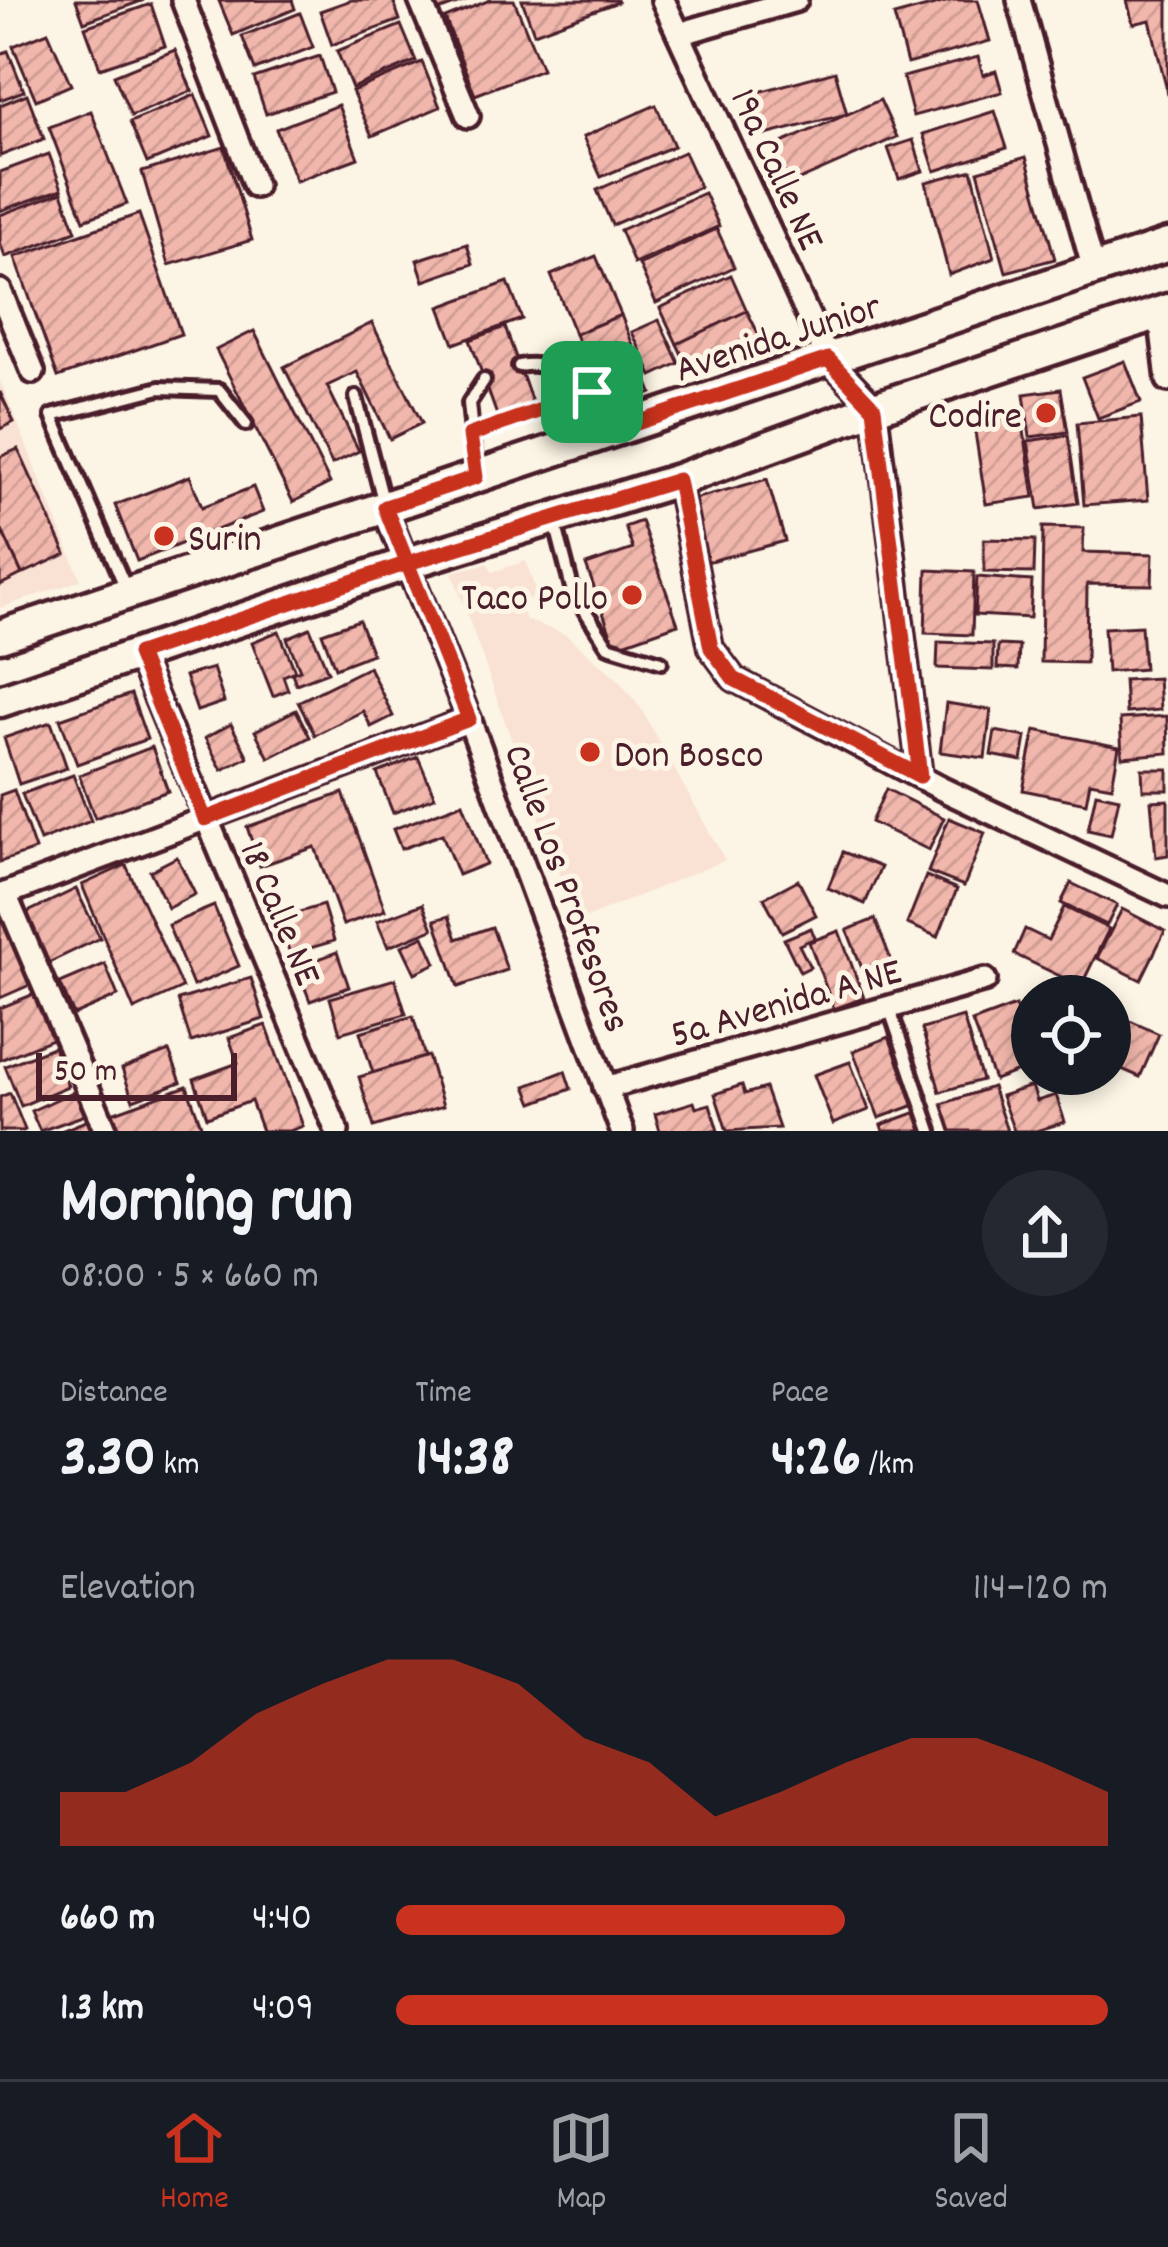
<!DOCTYPE html>
<meta charset="utf-8">
<style>
body{margin:0;font-family:Dekko,sans-serif;background:#242831;color:#f1f3f6;height:100vh;display:flex;flex-direction:column;font-size:45px;white-space:nowrap}
*{box-sizing:border-box;margin:0}
p{font-size:39px;color:#9ea1a6}
.icon{flex:none;width:66px;height:66px;fill:none;stroke:currentColor;stroke-width:2;stroke-linecap:round;stroke-linejoin:round}
.map{position:relative;height:1131px;overflow:hidden}
.sheet{display:flex;flex-direction:column;background:#171b24;flex:1}
.sheet>*{flex:none}
.fabs{position:absolute;left:1011px;top:975px;display:grid;gap:24px}
.fabs a{display:grid;place-items:center;width:120px;height:120px;border-radius:50%;background:#171b24;box-shadow:0 6px 18px #0003;font-size:60px}
.scale{position:absolute;left:36px;bottom:30px;width:201px;box-sizing:border-box;padding-left:12px;border:6px solid #4a1f2b;border-top:0;font-size:33px;line-height:42px;white-space:nowrap;color:#4a1f2b;-webkit-text-stroke:9px #fcf5e5;paint-order:stroke}
.pin{position:absolute;display:grid;place-items:center;width:102px;height:102px;color:#fff;margin:-51px;border-radius:24px;box-shadow:0 6px 18px #0006}
.round{display:grid;place-items:center;flex:none;width:126px;height:126px;border-radius:63px;background:#242831}
.head{display:flex;align-items:center;justify-content:space-between;height:204px;padding:0 60px}
h1{font-size:66px;font-weight:700;line-height:90px}
.stats{display:grid;grid-template-columns:repeat(3,1fr);gap:18px;height:204px;padding:12px 60px}
.stats div{display:grid;align-content:center}
.stats b{font-size:60px;font-weight:700}
.stats small{font-size:33px;font-weight:400}
.stats p{font-size:33px}
.chart{height:336px;padding:24px 60px}
.chart p{display:flex;justify-content:space-between}
.chart svg{width:100%;height:216px;margin-top:12px;fill:#c8321e;opacity:.7}
ul{padding:0 60px;list-style:none;font-size:39px}
li{display:grid;grid-template-columns:192px 144px 1fr;align-items:center;height:90px}
li i{height:30px;border-radius:15px;background:#c8321e}
.menu{display:flex;justify-content:space-around;align-items:center;height:168px;border-top:3px solid #363941;background:#171b24;font-size:33px;color:#9ea1a6}
.menu a{display:grid;justify-items:center;gap:6px}
.menu .current{color:#c8321e}
.map>svg:first-child{display:block}
.built{fill:#f9e2d4}
.building{fill:url(#building-hatch);stroke:#4a1f2b;stroke-width:3}
.lines{fill:none;stroke-linecap:round;stroke-linejoin:round}
.service-casing{stroke:#4a1f2b;stroke-width:20}
.minor-casing{stroke:#4a1f2b;stroke-width:30}
.secondary-casing{stroke:#4a1f2b;stroke-width:39}
.service{stroke:#fcf5e5;stroke-width:10}
.minor{stroke:#fcf5e5;stroke-width:21}
.secondary{stroke:#fcf5e5;stroke-width:30}
.route-casing{stroke:#fff;stroke-width:24}
.route{stroke:#c8321e;stroke-width:15}
.poi-dot{fill:#c8321e;stroke:#fcf5e5;stroke-width:4.5}
.labels{text-anchor:middle;stroke-width:10;stroke-linejoin:round;paint-order:stroke}
.street-label{font-size:39px;fill:#4a1f2b;stroke:#fcf5e5}
.poi-label{font-size:39px;fill:#4a1f2b;stroke:#fcf5e5;text-anchor:end}
</style>
<div class="map">
<svg width="1168" height="1131" viewBox="0 0 1168 1131">
<defs>
<pattern id="building-hatch" width="6" height="6" patternUnits="userSpaceOnUse" patternTransform="scale(3)"><rect width="6" height="6" fill="#f1b7ac"/><path d="M-1 1l2-2M0 6l6-6M5 7l2-2" fill="none" stroke="#d09d94"/></pattern>
</defs>
<rect width="100%" height="100%" fill="#fcf5e5"/>
<filter id="ink" filterUnits="userSpaceOnUse"><feTurbulence type="fractalNoise" baseFrequency=".00833" numOctaves="2"/><feDisplacementMap in="SourceGraphic" scale="24" xChannelSelector="R" yChannelSelector="G"/><feConvolveMatrix kernelMatrix="1 2 1 2 8 2 1 2 1" color-interpolation-filters="sRGB"/></filter>
<g filter="url(#ink)">
<g class="built">
<path d="M0,380l81,200 -81,28z"/>
<path d="M526,561l11,34 -18,8 7,17 39,14 52,44 23,29 85,153 -149,62 -124,-350 36,-9 4,9z"/>
</g>
<g class="building">
<path d="M76,0h68l-60,22z"/>
<path d="M292,0l3,9 -62,26 -14,-34z"/>
<path d="M351,0h42l7,20 -68,25 -12,-34z"/>
<path d="M434,0h34l-30,11z"/>
<path d="M490,0h24l28,69 -67,26 -30,-77z"/>
<path d="M522,0h95l1,2 -84,31z"/>
<path d="M953,0h25l12,41 -83,23 -13,-48z"/>
<path d="M1127,0h41v95l-18,-75 -17,4z"/>
<path d="M151,4l14,42 -65,22 -15,-41z"/>
<path d="M300,13l13,34 -58,23 -13,-34z"/>
<path d="M401,25l15,36 -64,27 -15,-37z"/>
<path d="M48,32l23,53 -35,15 -23,-54z"/>
<path d="M175,50l17,41 -61,25 -17,-41z"/>
<path d="M8,51l16,40 -24,9v-46z"/>
<path d="M320,56l12,36 -66,22 -12,-36z"/>
<path d="M978,57l5,18 13,-4 6,21 -89,24 -10,-39z"/>
<path d="M422,62l18,45 -68,29 -20,-45z"/>
<path d="M835,71l12,43 -81,21 -11,-42z"/>
<path d="M27,94l17,45 -44,17v-51z"/>
<path d="M195,95l17,41 -65,27 -17,-41z"/>
<path d="M880,100l17,37 -107,47 -17,-37z"/>
<path d="M338,105l20,53 -62,23 -20,-52z"/>
<path d="M656,105l18,41 -73,31 -18,-40z"/>
<path d="M91,111l36,93 -43,16 -35,-93z"/>
<path d="M995,111l12,37 -72,23 -12,-37z"/>
<path d="M913,140l10,31 -24,8 -11,-31z"/>
<path d="M224,147l28,93 -83,25 -27,-93z"/>
<path d="M684,152l16,35 -88,38 -15,-35z"/>
<path d="M49,154l13,35 -62,22v-39z"/>
<path d="M1026,157l29,102 -49,13 -28,-101z"/>
<path d="M972,170l22,88 -45,17 -23,-93z"/>
<path d="M62,192l14,39 -71,26 -5,-14v-28z"/>
<path d="M704,193l15,33 -85,38 -14,-34z"/>
<path d="M139,214l42,120 -123,43 -43,-120z"/>
<path d="M717,229l17,38 -78,36 -17,-38z"/>
<path d="M467,244l6,20 -49,17 -7,-21z"/>
<path d="M596,256l25,59 -46,19 -24,-59z"/>
<path d="M731,275l16,36 -70,33 -17,-36z"/>
<path d="M508,282l14,37 -68,25 -14,-37z"/>
<path d="M747,311l14,28 -71,33 -13,-28z"/>
<path d="M621,315l31,78 -25,11 -14,-34 -20,9 -18,-45z"/>
<path d="M659,320l20,43 -27,13 -20,-44z"/>
<path d="M372,323l50,100 -32,16 -33,-67 -30,14 32,65 -27,13 -48,-97z"/>
<path d="M505,327l28,78 -35,13 -28,-78z"/>
<path d="M254,331l76,152 -37,19 -77,-152z"/>
<path d="M1125,361l16,41 -43,16 -16,-41z"/>
<path d="M1061,389l7,43 -38,5 -6,-43z"/>
<path d="M0,392l14,30 -14,7z"/>
<path d="M1021,411l13,86 -48,7 -13,-85z"/>
<path d="M1141,417l7,83 -64,5 -7,-82z"/>
<path d="M1068,435l10,68 -39,6 -11,-68z"/>
<path d="M18,449l48,105 -44,20 -22,-48v-69z"/>
<path d="M190,476l12,31 51,-20 10,25 -126,49 -22,-56z"/>
<path d="M767,479l18,62 -82,22 -17,-62z"/>
<path d="M641,521l37,103 -63,22 -29,-81 47,-16 -8,-22z"/>
<path d="M1043,527l41,1 -1,24 70,2 -1,31 -65,-1 -1,79 -45,-1z"/>
<path d="M4,535l18,39 -22,11v-48z"/>
<path d="M984,539l51,1 -1,33 -50,-1z"/>
<path d="M927,570l47,2 -2,63 -47,-2z"/>
<path d="M977,577l55,4 -2,37 -55,-3z"/>
<path d="M359,620l13,34 -37,14 -13,-35z"/>
<path d="M1141,626l3,43 -37,3 -3,-44z"/>
<path d="M310,628l18,44 -32,12 -4,-11 8,-3 -13,-32z"/>
<path d="M279,631l16,40 -12,5 5,14 -15,6 -21,-54z"/>
<path d="M938,642l55,2v26l-56,-2z"/>
<path d="M998,645l21,1 -1,23 -21,-1z"/>
<path d="M369,667l24,49 -22,11 -8,-16 -48,24 -17,-33z"/>
<path d="M213,668l11,34 -27,9 -12,-35z"/>
<path d="M1158,678l2,32 -34,3 -2,-33z"/>
<path d="M131,694l16,45 -70,25 -17,-45z"/>
<path d="M946,703l45,7 -6,48 -45,-6z"/>
<path d="M296,710l14,27 -41,21 -14,-27z"/>
<path d="M1167,716l1,37 -46,4 -2,-38z"/>
<path d="M51,722l16,46 -48,16 -15,-46z"/>
<path d="M231,724l17,33 -26,13 -17,-32z"/>
<path d="M1035,730l84,17 -7,39 -22,-4 -4,21 -63,-13z"/>
<path d="M995,731l31,6 -4,24 -31,-6z"/>
<path d="M152,747l16,44 -73,27 -16,-43z"/>
<path d="M418,757l17,40 -42,16 -16,-40z"/>
<path d="M1142,769h26v21h-25z"/>
<path d="M73,775l18,46 -51,20 -18,-47z"/>
<path d="M886,789l58,29 -15,32 -58,-28z"/>
<path d="M14,790l21,60 -35,12v-67z"/>
<path d="M343,793l42,117 -42,15 -28,-78 -55,19 -13,-39z"/>
<path d="M1096,793l23,5 -8,37 -23,-5z"/>
<path d="M1168,800v55l-12,2 -5,-56z"/>
<path d="M463,803l23,61 -28,11 -16,-41 -41,15 -8,-20z"/>
<path d="M949,818l36,15 -21,53 -36,-14z"/>
<path d="M843,852l38,15 -16,37 -37,-16z"/>
<path d="M177,857l18,37 -27,14 -18,-37z"/>
<path d="M126,865l56,123 -48,22 -52,-125z"/>
<path d="M926,876l31,13 -19,48 -31,-13z"/>
<path d="M798,880l18,35 -34,17 -18,-34z"/>
<path d="M1071,883l46,22 -10,20 -46,-22z"/>
<path d="M76,889l24,49 -52,25 -24,-49z"/>
<path d="M423,904l10,25 -45,18 -11,-26z"/>
<path d="M323,905l11,36 -44,13 -11,-36z"/>
<path d="M214,906l25,60 -46,20 -25,-61z"/>
<path d="M1064,907l45,22 -28,57 -67,-32 11,-25 23,11z"/>
<path d="M1122,909l43,22 -24,49 -44,-22z"/>
<path d="M2,916l30,68 -32,14v-81z"/>
<path d="M449,916l8,23 35,-12 15,43 -49,17 -23,-67z"/>
<path d="M875,919l22,56 -28,11 -22,-56z"/>
<path d="M811,928l4,10 -16,7 11,22 -10,5 -16,-33z"/>
<path d="M839,931l25,67 -30,11 -25,-67z"/>
<path d="M424,936l12,27 -21,10 -13,-27z"/>
<path d="M337,952l12,35 -39,14 -13,-34z"/>
<path d="M105,964l13,32 -44,19 -14,-32z"/>
<path d="M251,978l13,41 -73,23 -13,-42z"/>
<path d="M395,979l11,35 -66,19 -10,-35z"/>
<path d="M34,994l18,45 -52,21v-52z"/>
<path d="M1015,1006l17,48v12l-38,14 -22,-58z"/>
<path d="M1110,1010l13,6 -13,32z"/>
<path d="M413,1016l12,41 -52,16 -13,-41z"/>
<path d="M963,1017l19,63 -42,12 -18,-63z"/>
<path d="M1128,1020l31,14 -19,43 -30,-13z"/>
<path d="M266,1025l37,101 -13,5h-28l-11,-30 -44,16 -13,-38 44,-16 -9,-25z"/>
<path d="M889,1037l26,68 -36,13 -26,-67z"/>
<path d="M53,1047l15,39 -47,20 -16,-40z"/>
<path d="M169,1051l12,31 -48,18 -11,-31z"/>
<path d="M428,1056l15,50 -69,21 -15,-50z"/>
<path d="M850,1062l19,48 -36,14 -19,-49z"/>
<path d="M565,1071l6,18 -38,14 -7,-17z"/>
<path d="M742,1085l3,9 20,-6 14,40 -52,3 -12,-37z"/>
<path d="M187,1086l16,45h-85l-6,-18z"/>
<path d="M1032,1086l5,15 19,-6 9,27 -29,9h-22l-13,-35z"/>
<path d="M992,1087l15,44h-56l-9,-27z"/>
<path d="M75,1091l10,24 -45,16 -9,-20z"/>
<path d="M10,1093l15,37 -2,1h-23v-34z"/>
<path d="M694,1102l2,6 14,-4 8,27h-58l-5,-17z"/>
<path d="M917,1112l7,19h-41l-2,-6z"/>
<path d="M88,1120l4,11h-31z"/>
</g>
<g class="lines">
<g class="service-casing">
<g id="service">
<path d="M519,366c45,-8 73,26 101,56"/>
<path d="M356,397l28,107"/>
<path d="M470,435l122,-43"/>
<path d="M476,473l-7,-70 15,-23"/>
<path d="M555,522l18,70 35,54 53,16"/>
<path d="M127,591l-75,-175 108,-28 59,2 27,34"/>
<path d="M889,1007l42,124"/>
</g>
</g>
<g class="minor-casing">
<g id="minor">
<path d="M183,0l72,186"/>
<path d="M420,0l48,116"/>
<path d="M663,0l165,359 47,49 45,368"/>
<path d="M1019,0l75,270"/>
<path d="M679,34l117,-34"/>
<path d="M0,291l33,81"/>
<path d="M1160,313l8,67"/>
<path d="M678,480l33,168 23,31 208,110 226,107"/>
<path d="M384,507l85,212 153,412"/>
<path d="M138,654l199,477"/>
<path d="M5,894l101,237"/>
<path d="M0,896l469,-177"/>
<path d="M605,1088l380,-108"/>
</g>
</g>
<g class="secondary-casing">
<g id="secondary">
<path d="M0,636l1168,-391"/>
<path d="M0,701l408,-138 270,-83 197,-72 293,-98"/>
</g>
</g>
<use href="#service" class="service"/>
<use href="#minor" class="minor"/>
<use href="#secondary" class="secondary"/>
</g>
</g>
<g class="lines" filter="url(#ink)">
<g class="route-casing">
<path id="route" d="M592,392l-122,43 6,42 -91,30 84,212 -264,100 -67,-165 270,-91 270,-83 33,168 23,31 186,97 -46,-368 -46,-49 -203,68 -33,-35"/>
</g>
<use href="#route" class="route"/>
</g>
<g class="poi-dot">
<circle cx="1046" cy="413" r="12"/>
<circle cx="164" cy="536" r="12"/>
<circle cx="632" cy="595" r="12"/>
<circle cx="590" cy="752" r="12"/>
</g>
<g class="labels">
<g class="street-label">
<text transform="translate(780 168) rotate(65)" y="14">19a Calle NE</text>
<text transform="translate(777 335) rotate(-18)" y="14">Avenida Junior</text>
<text transform="translate(570 887) rotate(70)" y="14">Calle Los Profesores</text>
<text transform="translate(283 912) rotate(67)" y="14">18 Calle NE</text>
<text transform="translate(785 1000) rotate(-16)" y="14">5a Avenida A NE</text>
</g>
<g class="poi-label">
<text x="1022" y="427">Codire</text>
<text x="188" y="550" text-anchor="start">Surin</text>
<text x="608" y="609">Taco Pollo</text>
<text x="614" y="766" text-anchor="start">Don Bosco</text>
</g>
</g>
</svg>
<div class="fabs">
<a><svg class="icon" aria-label="locate" viewBox="0 0 24 24"><circle cx="12" cy="12" r="6"/><path d="M12 2v4M12 18v4M2 12h4M18 12h4"/></svg></a>
</div>
<div class="scale">50 m</div>
<div class="pin" style="left:592px;top:392px;background:#1e9e55"><svg class="icon" aria-label="arrive" viewBox="0 0 24 24"><path d="M6 21V4h12l-3 4 3 4H6"/></svg></div>
</div>
<section class="sheet">
<div class="head"><div><h1>Morning run</h1><p>08:00 · 5 × 660 m</p></div><a class="round"><svg class="icon" aria-label="share" viewBox="0 0 24 24"><path d="M12 15V3M7 8l5-5 5 5M5 13v7h14v-7"/></svg></a></div>
<div class="stats">
<div><p>Distance</p><b>3.30<small> km</small></b></div>
<div><p>Time</p><b>14:38</b></div>
<div><p>Pace</p><b>4:26<small> /km</small></b></div>
</div>
<div class="chart"><p><span>Elevation</span>114–120 m</p>
<svg viewBox="0 0 160 44" preserveAspectRatio="none"><path d="M0 44V33L10 33L20 27L30 17L40 11L50 6L60 6L70 11L80 22L90 27L100 38L110 33L120 27L130 22L140 22L150 27L160 33V44z"/></svg>
</div>
<ul>
<li><b>660 m</b>4:40<i style="width:63%"></i></li>
<li><b>1.3 km</b>4:09<i style="width:100%"></i></li>
</ul>
</section>
<nav class="menu">
<a class="current"><svg class="icon" aria-label="home" viewBox="0 0 24 24"><path d="M3 11l9-7 9 7M6 9v11h12V9"/></svg>Home</a>
<a><svg class="icon" aria-label="map" viewBox="0 0 24 24"><path d="M3 6l6-2 6 2 6-2v14l-6 2-6-2-6 2zM9 4v14M15 6v14"/></svg>Map</a>
<a><svg class="icon" aria-label="saved" viewBox="0 0 24 24"><path d="M7 4h10v16l-5-4-5 4z"/></svg>Saved</a>
</nav>
